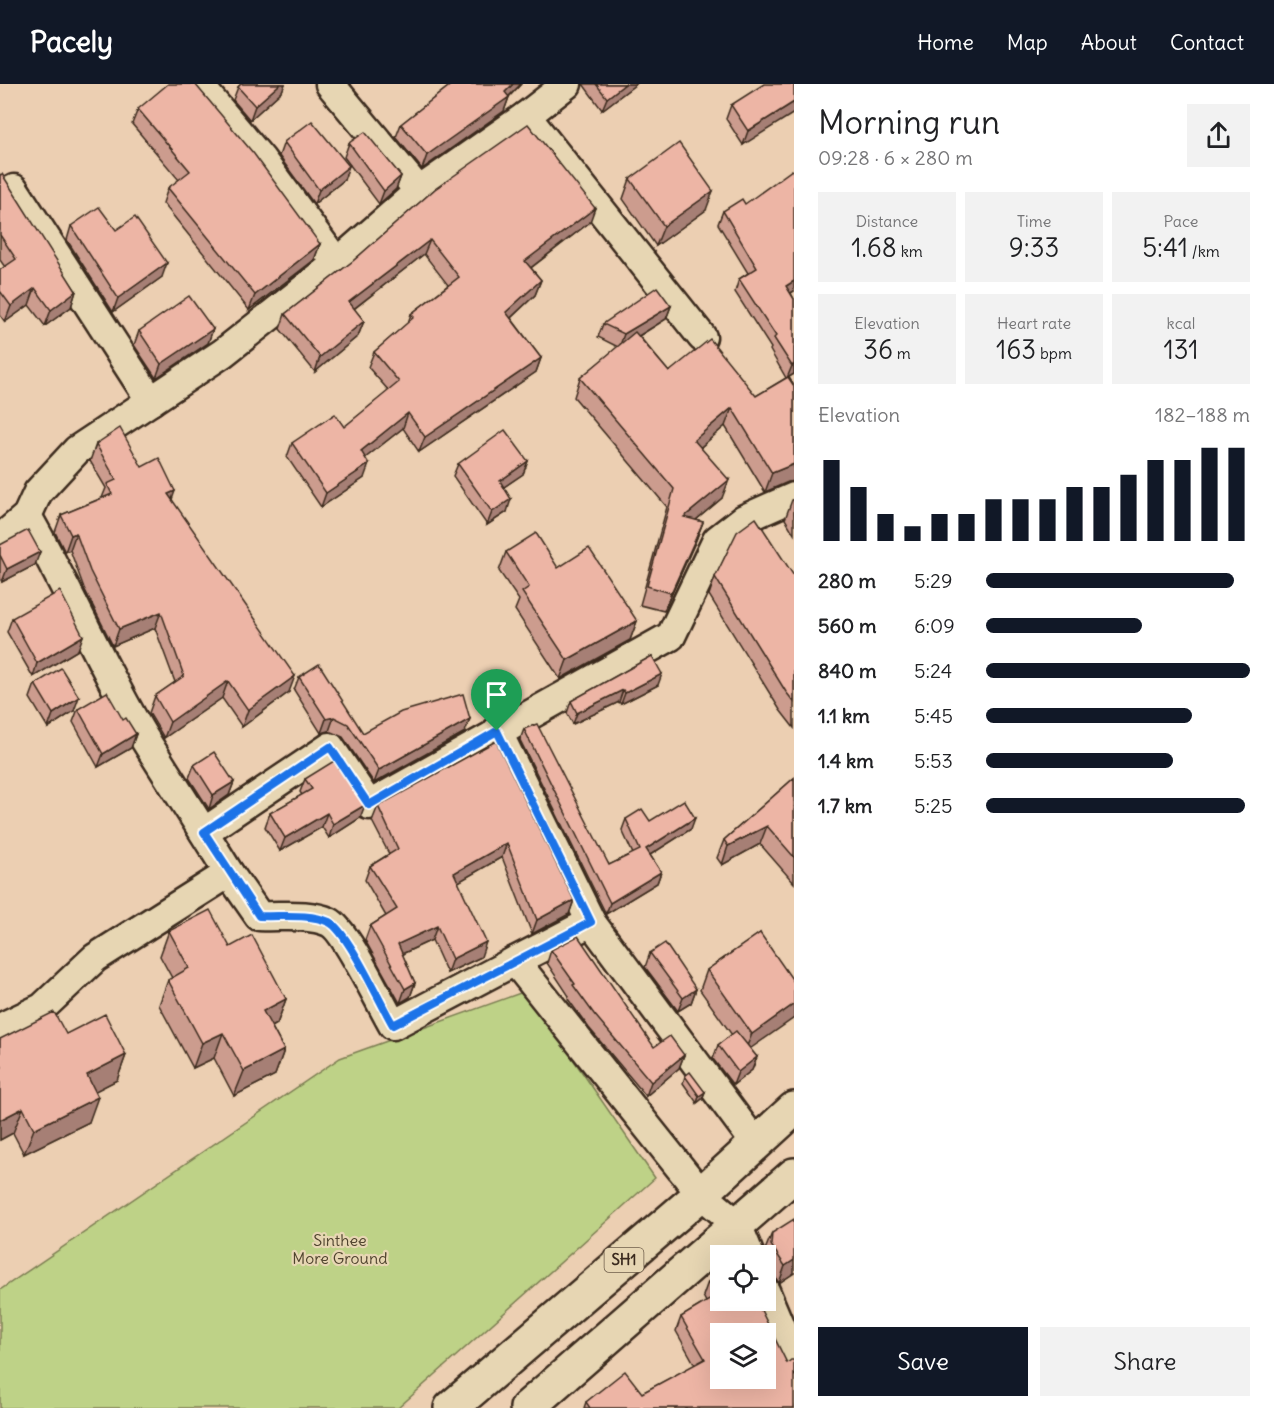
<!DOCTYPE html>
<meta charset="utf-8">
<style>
body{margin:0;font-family:Delius,sans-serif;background:#f2f2f2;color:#202124;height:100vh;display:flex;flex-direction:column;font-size:22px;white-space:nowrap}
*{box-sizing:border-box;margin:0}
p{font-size:20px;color:#757577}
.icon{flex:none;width:33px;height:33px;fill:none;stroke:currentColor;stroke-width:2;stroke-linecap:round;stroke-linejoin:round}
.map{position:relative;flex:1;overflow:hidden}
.sheet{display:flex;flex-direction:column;background:#fff;width:480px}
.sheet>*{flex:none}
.buttons{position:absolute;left:710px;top:1161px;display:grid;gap:12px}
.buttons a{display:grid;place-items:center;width:66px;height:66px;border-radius:0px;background:#fff;box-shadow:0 6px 24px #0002;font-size:30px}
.pin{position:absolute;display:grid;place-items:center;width:51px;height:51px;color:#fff;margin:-62px -26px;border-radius:50% 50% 50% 0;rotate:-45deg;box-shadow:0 0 6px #0007}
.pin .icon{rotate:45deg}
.round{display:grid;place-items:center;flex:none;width:63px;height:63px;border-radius:0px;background:#f2f2f2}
.head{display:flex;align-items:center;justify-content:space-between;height:102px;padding:0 24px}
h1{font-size:33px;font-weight:600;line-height:45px}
.stats{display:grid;grid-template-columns:repeat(3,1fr);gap:9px;height:102px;padding:6px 24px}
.stats div{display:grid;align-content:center;border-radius:0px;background:#f2f2f2;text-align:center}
.stats b{font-size:26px;font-weight:600}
.stats small{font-size:16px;font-weight:400}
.stats p{font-size:16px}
.chart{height:168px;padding:12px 24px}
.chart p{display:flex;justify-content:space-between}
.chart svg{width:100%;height:108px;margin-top:6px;stroke:#111827;stroke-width:6}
.button{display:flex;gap:12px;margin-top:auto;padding:12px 24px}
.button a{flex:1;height:69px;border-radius:0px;background:#111827;color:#fff;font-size:24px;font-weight:600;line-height:69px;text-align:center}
.button a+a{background:#f2f2f2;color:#202124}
ul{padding:0 24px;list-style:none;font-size:20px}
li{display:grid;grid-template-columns:96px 72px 1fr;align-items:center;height:45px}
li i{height:15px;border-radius:8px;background:#111827}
header{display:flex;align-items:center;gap:36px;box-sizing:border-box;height:84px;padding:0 30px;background:#111827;color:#fff}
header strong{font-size:28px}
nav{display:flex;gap:33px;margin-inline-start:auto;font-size:21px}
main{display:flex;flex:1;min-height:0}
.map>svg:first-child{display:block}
.green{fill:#bed287;stroke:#7c7e52;stroke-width:1.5}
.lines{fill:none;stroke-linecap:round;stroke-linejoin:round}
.minor-casing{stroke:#3b2a1e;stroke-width:33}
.major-casing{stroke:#3b2a1e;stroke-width:38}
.minor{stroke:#e7d6b3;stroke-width:28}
.major{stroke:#e7d6b3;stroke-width:33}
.wall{fill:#cc9c8e;stroke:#3b2a1e;stroke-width:1.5}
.shaded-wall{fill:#a67f74;stroke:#3b2a1e;stroke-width:1.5}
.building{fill:#edb5a5;stroke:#3b2a1e;stroke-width:1.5;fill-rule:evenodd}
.route-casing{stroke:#fff;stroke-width:12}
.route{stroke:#1a73e8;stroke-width:8}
.labels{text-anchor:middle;stroke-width:4.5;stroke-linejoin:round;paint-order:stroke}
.shield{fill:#e7d6b3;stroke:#6f5e4b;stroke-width:1.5}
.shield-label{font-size:15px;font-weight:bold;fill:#3b2a1e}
.park-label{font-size:16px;fill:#4f432e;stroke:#e7d6b3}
</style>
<header>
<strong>Pacely</strong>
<nav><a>Home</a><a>Map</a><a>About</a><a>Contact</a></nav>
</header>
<main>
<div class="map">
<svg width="794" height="1324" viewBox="0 0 794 1324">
<rect width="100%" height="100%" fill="#eccfb2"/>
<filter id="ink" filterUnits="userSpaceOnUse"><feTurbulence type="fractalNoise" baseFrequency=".0167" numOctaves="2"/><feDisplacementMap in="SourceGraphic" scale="12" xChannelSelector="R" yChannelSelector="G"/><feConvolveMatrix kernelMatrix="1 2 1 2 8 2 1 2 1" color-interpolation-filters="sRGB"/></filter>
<g filter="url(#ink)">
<path class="green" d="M526,907l129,187 -257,230h-398v-118l340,-232z"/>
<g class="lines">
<g class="minor-casing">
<g id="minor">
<path d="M198,0l63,75 76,104"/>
<path d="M330,0l89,107"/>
<path d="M526,32l176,221"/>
<path d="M14,105l137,212"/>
<path d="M0,455l27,-23 11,-24 39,-42 146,-97 114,-90 82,-72 107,-75 41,-32"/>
<path d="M497,647l94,191 165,222"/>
<path d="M204,748l126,-85 39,58 302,-169 46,-96 27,-21 50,-22"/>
<path d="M229,789l30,43c23,1 49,-3 70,6 17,8 52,83 64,103l122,-64 186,233 36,30 13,32"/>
<path d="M515,877l76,-39"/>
<path d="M0,944l42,-20 53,-50 134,-85c-28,-46 -57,-90 -85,-135 -43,-72 -75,-149 -117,-222"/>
<path d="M765,1207l29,69"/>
</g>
</g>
<g class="major-casing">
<g id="major">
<path d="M451,1324l250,-214 93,-85"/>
<path d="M527,1324l267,-233"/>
</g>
</g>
<use href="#minor" class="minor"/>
<use href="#major" class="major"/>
</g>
<g class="wall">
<path d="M241,0h44l-3,7 -32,29 -17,-20 5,-13z"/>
<path d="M449,0h72l-12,13 -5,14 -82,58 -26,-32 5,-13 47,-37z"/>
<path d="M583,0h53l-34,26z"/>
<path d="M794,0l-51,61 -17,-26 5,-14z"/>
<path d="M138,25l182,135 -6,16 -65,50 -86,-107 5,-15 11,-8 -47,-56z"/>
<path d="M284,58l60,38 -30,24 -35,-48z"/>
<path d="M349,59l52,33 -5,13 -17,15 -35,-47z"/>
<path d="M0,91l76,116 -5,16 -26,19 -16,-21 -24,17 -5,-7v-45l5,-3 -5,-7z"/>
<path d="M630,95l76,31 -50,36 -33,-47z"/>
<path d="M435,105l155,33 -59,46 10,12 -6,15 -24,23 30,40 -5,14 -117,80 -16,-24 -38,30 -1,20 -43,29 -34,-50 5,-14 52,-16 45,-36 -21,-24 6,-15 34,-29 3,-9 37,-29 -24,-31 -70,55 10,12 -6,15 -43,36 -35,-43 5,-15 68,-53z"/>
<path d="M723,127l71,80 -3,2 3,6v75l-5,3 5,9v95l-6,1 -23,10 -40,-66 -24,21 21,51 -26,22 7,2 -7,18 -32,71 -24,-6 27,-98 -93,-110 6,-19 38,-31 -20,-10 5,-13 68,-18 -5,13 -27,17 30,36 87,24 30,-18 -16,-28 1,-2 -36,-56 4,-13 9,-6 -30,-49z"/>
<path d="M71,142l45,4 46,47 -49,35 -46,-72z"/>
<path d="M213,245l-5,14 -52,35 -22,-33 5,-14z"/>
<path d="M96,360l46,23 30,33 117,192 -47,35 -20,-29 -58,40 -15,-25 6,-17 20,-14 -20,-54 -42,18 -29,-58 -14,-38 -5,2 -10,-20 6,-17 41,-17 4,-10 -16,-27z"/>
<path d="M528,377l-5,13 -19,13 3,25 -20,13 -34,-49 5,-12z"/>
<path d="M794,415v35l-9,-15 7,-19z"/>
<path d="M0,461l35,20 -33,17 -2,-4z"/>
<path d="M506,468l52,16 79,53 -7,19 -70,39 -45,-69 4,-10 -20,-29z"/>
<path d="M794,492v152l-14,-18 -71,-115 6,-18z"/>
<path d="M12,534l66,32 -45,27 -26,-45z"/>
<path d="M652,572l6,29 -37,19 -2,-2 -46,22 -6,-11 4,-12z"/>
<path d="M299,593l64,56 102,-1 -91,51 -31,-46 -14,-6 -8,2 -27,-43z"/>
<path d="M35,600l39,27 -26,17 -18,-30z"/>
<path d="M78,625l45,11 13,14 -5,14 -33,19 -25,-45z"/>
<path d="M524,645l85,136 24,-11 -11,-24 4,-11 24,2 41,8 -41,26 11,17 -4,11 -51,31 -86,-174z"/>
<path d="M496,657l78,159 -5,14 -37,20 -30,-77 -44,25 23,75 -34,16 -15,-33 -30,14 13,29 -5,14 -10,6 -35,-63 5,-14 16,-10 -21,-36 5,-14 19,-12 -17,-33 6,-15z"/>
<path d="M194,681l40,17 -5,13 -20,14 -20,-31z"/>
<path d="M794,694v105l-34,-39 -38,21 -5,-7 7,-18z"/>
<path d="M305,695l55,39 -31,20 -7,-11 -42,24 -15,-24 5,-14 32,-18 -2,-3z"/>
<path d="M169,847l61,16 56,52 -9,25 -5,3 12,23 -9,25 -41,21 -20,-38 -21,10 -34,-63 9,-25 4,-2 -12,-22z"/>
<path d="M760,849l-10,116 7,8 -5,13 -19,15 -20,-26 5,-14 14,-10 -32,-45 7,-20z"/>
<path d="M551,866l103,97 30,8 -5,13 -33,28 -57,-68 -21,-29 1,-3 -22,-33z"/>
<path d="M650,869l46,36 -5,14 -13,8 -33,-44z"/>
<path d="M66,950l60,21 -9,25 -22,11 -6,31 -65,32 -11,-21 -13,7v-101z"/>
<path d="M685,992l20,16 -3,7 -5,4 -14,-20z"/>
<path d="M772,1149l22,40 -15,10 -14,-21v-12z"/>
<path d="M708,1198l79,81 7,45h-210l2,-6 56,-9 53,-28 -19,-34 5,-14 25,-15 -3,-6z"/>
</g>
<g class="shaded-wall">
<path d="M280,0h5l-3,7 -32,29 5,-14z"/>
<path d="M513,0h8l-16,16 4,-3 -5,14 -82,58 5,-14 78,-63z"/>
<path d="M625,0h11l-34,26 5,-12z"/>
<path d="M794,18v11l-51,32 5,-14z"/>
<path d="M349,82l-5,14 -30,24 5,-14z"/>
<path d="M401,92l-5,13 -17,15 5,-13z"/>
<path d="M713,107l-7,19 -50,36 8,-20z"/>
<path d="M595,124l-5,14 -70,54 5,-15z"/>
<path d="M430,156l-6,14 -81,63 6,-15z"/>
<path d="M320,160l-6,16 -65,50 6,-15z"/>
<path d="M167,179l-5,14 -49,35 5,-14z"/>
<path d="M541,196l-6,15 -34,32 5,-15z"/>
<path d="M794,197v10l-12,7 4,-12z"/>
<path d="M35,204l-6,17 -24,17 6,-16z"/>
<path d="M76,207l-5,16 -26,19 6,-16z"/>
<path d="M671,222l-5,13 -47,29 5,-14z"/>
<path d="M364,237l-6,15 -43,36 5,-15z"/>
<path d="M213,245l-5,14 -52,35 5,-14z"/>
<path d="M541,274l-5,14 -117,80 6,-15z"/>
<path d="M794,280v10l-7,4 5,-12z"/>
<path d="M732,324l-7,18 -37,32 6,-18z"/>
<path d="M408,329l-5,15 -48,38 6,-15z"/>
<path d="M528,377l-5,13 -28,19 5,-12z"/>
<path d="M369,380l-5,14 -43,29 5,-14z"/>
<path d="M794,380v17l-6,1 -23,10 7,-19z"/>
<path d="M729,396l-7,18 -44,37 6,-18z"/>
<path d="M175,407l-6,17 -1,-14z"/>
<path d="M511,415l-4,13 -20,13 5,-13z"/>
<path d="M703,438l-7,18 -32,71 7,-18z"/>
<path d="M76,449l-6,17 -5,2 6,-17z"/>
<path d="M40,468l-5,13 -33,17 5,-13z"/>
<path d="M161,528l-6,16 -42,18 6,-17z"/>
<path d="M637,537l-7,19 -70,39 7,-19z"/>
<path d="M83,552l-5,14 -45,27 4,-14z"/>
<path d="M662,590l-4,11 -37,19 4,-11z"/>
<path d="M295,592l-6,16 -47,35 6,-17z"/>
<path d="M228,597l-6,17 -58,40 6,-16z"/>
<path d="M623,606l-4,12 -46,22 4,-11z"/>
<path d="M79,613l-5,14 -26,17 5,-14z"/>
<path d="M334,633l-5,14 -8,2 5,-14z"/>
<path d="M470,635l-5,13 -91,51 5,-13z"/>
<path d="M136,650l-5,14 -33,19 5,-13z"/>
<path d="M234,698l-5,13 -20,14 4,-14z"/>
<path d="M365,721l-5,13 -31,20 4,-14z"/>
<path d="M327,729l-5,14 -42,24 5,-13z"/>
<path d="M695,734l-4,11 -49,31 4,-11z"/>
<path d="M767,742l-7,18 -38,21 6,-19z"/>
<path d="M507,759l-5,14 -54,31 6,-15z"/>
<path d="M661,788l-4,11 -51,31 4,-11z"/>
<path d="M574,816l-5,14 -37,20 5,-14z"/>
<path d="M437,842l-5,14 -39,18 5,-14z"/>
<path d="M486,858l-5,15 -34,16 5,-14z"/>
<path d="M415,899l-5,14 -10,6 5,-14z"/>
<path d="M696,905l-5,14 -13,8 5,-13z"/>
<path d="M286,915l-9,25 -23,12 9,-25z"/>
<path d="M794,920v14l-50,35 8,-19z"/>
<path d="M223,949l-9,25 -21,10 9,-25z"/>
<path d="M284,966l-9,25 -41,21 10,-25z"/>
<path d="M126,971l-9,25 -39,20 9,-25z"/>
<path d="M684,971l-5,13 -33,28 5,-14z"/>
<path d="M757,973l-5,13 -19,15 5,-13z"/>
<path d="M705,1008l-3,7 -5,4 2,-7z"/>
<path d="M98,1013l-9,25 -65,32 10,-25z"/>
<path d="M23,1024l-10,25 -13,7v-20z"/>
<path d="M794,1176v13l-15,10 6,-17z"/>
</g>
<g class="building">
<path d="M168,0h27l59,70 66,90 -65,51 -87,-107 22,-17 -52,-62z"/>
<path d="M241,0h39l-25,22 -17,-19z"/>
<path d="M452,0h61l-8,8 4,5 -82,58 -26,-31z"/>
<path d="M596,0h29l-18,14z"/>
<path d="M764,0h30v18l-46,29 -17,-26z"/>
<path d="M312,37l37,45 -30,24 -35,-48z"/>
<path d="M528,40l67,84 -70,53 16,19 -35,32 35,46 -116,79 -17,-24 -47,38 8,13 -43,29 -34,-50 43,-29 9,13 55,-45 -25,-30 40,-35 -3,-3 48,-37 -29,-37 -81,62 15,19 -44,36 -35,-43 68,-53 82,-72z"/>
<path d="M365,48l36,44 -17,15 -35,-48z"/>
<path d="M679,59l34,48 -49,35 -34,-47z"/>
<path d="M792,86l2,2v109l-8,5 8,13v65l-2,2 -18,-28 2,-2 -37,-57 18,-11 -34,-57 19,-12 3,5z"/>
<path d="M2,90l74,117 -25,19 -16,-22 -24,18 -11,-15v-21l16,-11 -16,-24v-60z"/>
<path d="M99,123l17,23 19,-13 32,46 -49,35 -47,-72z"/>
<path d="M657,203l14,19 -47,28 -21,-10z"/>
<path d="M189,212l24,33 -52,35 -22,-33z"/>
<path d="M635,248l34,40 41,-33 46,57 32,-19 6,9v78l-22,9 -40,-65 -38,32 35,40 -45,37 19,5 -32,71 -24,-7 27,-97 -94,-111z"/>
<path d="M120,344l22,39 17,-9 16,33 -7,3 127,182 -47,34 -20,-29 -58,41 -15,-26 29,-20 -23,-64 -42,17 -29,-58 -14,-38 -5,2 -10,-20 51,-21 -5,-10 9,-4 -20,-36z"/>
<path d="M505,346l23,31 -28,20 11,18 -19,13 -34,-48z"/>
<path d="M756,434l38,58v126l-8,-10 -71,-115 22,-45z"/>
<path d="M28,446l12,22 -33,17 -7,-14v-10z"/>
<path d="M536,449l22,35 31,-20 48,73 -70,39 -45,-68 7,-5 -23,-35z"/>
<path d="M60,507l23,45 -46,27 -25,-45z"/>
<path d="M652,572l10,18 -37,19 -2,-3 -46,23 -6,-12z"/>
<path d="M319,580l44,69 38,-21 62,-18 7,25 -91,51 -31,-46 -14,-7 -8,2 -27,-42z"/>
<path d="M61,584l18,29 -26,17 -18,-30z"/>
<path d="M107,608l16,28 3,-2 10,16 -33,20 -25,-45z"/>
<path d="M537,640l72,141 31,-15 -14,-31 16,-10 8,12 34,-21 11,18 -49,31 15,23 -51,31 -86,-174z"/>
<path d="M496,657l78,159 -37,20 -30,-77 -53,30 32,69 -34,17 -15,-33 -39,18 17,39 -10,6 -35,-63 27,-17 -27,-43 28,-17 -20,-43z"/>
<path d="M214,668l20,30 -21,13 -19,-30z"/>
<path d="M334,677l31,44 -32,19 -6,-11 -42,25 -15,-25 42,-24 -7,-10z"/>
<path d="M794,694v79l-27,-31 -39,20 -4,-6z"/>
<path d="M210,826l20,37 22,-12 34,64 -23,12 21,39 -40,21 -21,-38 -21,10 -34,-63 21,-12 -20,-37z"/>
<path d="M760,849l34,49v22l-42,30 -45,-64z"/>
<path d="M578,852l76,111 16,-11 14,19 -33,27 -57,-68 -21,-29 2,-1 -24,-34z"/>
<path d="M665,859l31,46 -13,9 -33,-45z"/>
<path d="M54,928l12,22 39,-20 21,41 -39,20 11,22 -64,32 -11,-21 -23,12v-52l2,-1 -2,-4v-24z"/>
<path d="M736,947l21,26 -19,15 -20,-27z"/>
<path d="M690,988l15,20 -6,4 -14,-20z"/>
<path d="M794,1135v41l-9,6 -14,-21 1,-12z"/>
<path d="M720,1192v24h36l31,63 4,-3h3v48h-204l-4,-6 39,-31 17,22 63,-34 -24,-42 35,-21 -8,-14zM720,1250h45v44h-45z"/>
</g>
</g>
<g class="lines" filter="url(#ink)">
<g class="route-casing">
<path id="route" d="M497,647l94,191 -198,103c-12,-20 -46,-95 -64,-103 -21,-9 -47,-5 -70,-6l-55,-84 126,-85 39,58z"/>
</g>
<use href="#route" class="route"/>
</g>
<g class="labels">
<rect class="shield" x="604.5" y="1164" width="39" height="24" rx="4.5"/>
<g class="shield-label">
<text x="624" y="1181">SH1</text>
</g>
<g class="park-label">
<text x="340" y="1162">Sinthee<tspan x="340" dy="18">More Ground</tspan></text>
</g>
</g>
</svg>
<div class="buttons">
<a><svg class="icon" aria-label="locate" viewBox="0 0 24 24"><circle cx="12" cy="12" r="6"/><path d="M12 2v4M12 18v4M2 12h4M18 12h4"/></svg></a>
<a><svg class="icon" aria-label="layers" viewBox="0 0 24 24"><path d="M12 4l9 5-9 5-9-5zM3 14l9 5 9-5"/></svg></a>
</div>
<div class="pin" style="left:497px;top:647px;background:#1e9e55"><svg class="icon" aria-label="arrive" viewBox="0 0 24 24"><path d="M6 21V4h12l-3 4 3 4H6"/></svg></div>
</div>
<section class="sheet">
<div class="head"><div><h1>Morning run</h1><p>09:28 · 6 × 280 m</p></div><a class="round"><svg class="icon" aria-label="share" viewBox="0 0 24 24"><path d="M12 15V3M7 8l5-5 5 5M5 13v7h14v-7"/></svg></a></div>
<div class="stats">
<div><p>Distance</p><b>1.68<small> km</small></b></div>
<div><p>Time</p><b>9:33</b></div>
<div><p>Pace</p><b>5:41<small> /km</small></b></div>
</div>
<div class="stats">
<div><p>Elevation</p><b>36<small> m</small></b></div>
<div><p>Heart rate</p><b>163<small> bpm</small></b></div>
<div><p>kcal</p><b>131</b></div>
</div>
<div class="chart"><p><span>Elevation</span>182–188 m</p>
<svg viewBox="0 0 160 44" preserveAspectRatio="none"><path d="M5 44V11M15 44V22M25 44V33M35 44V38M45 44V33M55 44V33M65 44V27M75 44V27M85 44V27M95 44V22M105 44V22M115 44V17M125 44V11M135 44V11M145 44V6M155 44V6"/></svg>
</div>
<ul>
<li><b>280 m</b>5:29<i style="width:94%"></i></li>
<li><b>560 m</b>6:09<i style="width:59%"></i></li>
<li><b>840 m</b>5:24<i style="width:100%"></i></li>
<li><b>1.1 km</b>5:45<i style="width:78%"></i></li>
<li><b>1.4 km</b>5:53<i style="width:71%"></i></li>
<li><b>1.7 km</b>5:25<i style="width:98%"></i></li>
</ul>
<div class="button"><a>Save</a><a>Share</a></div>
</section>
</main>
